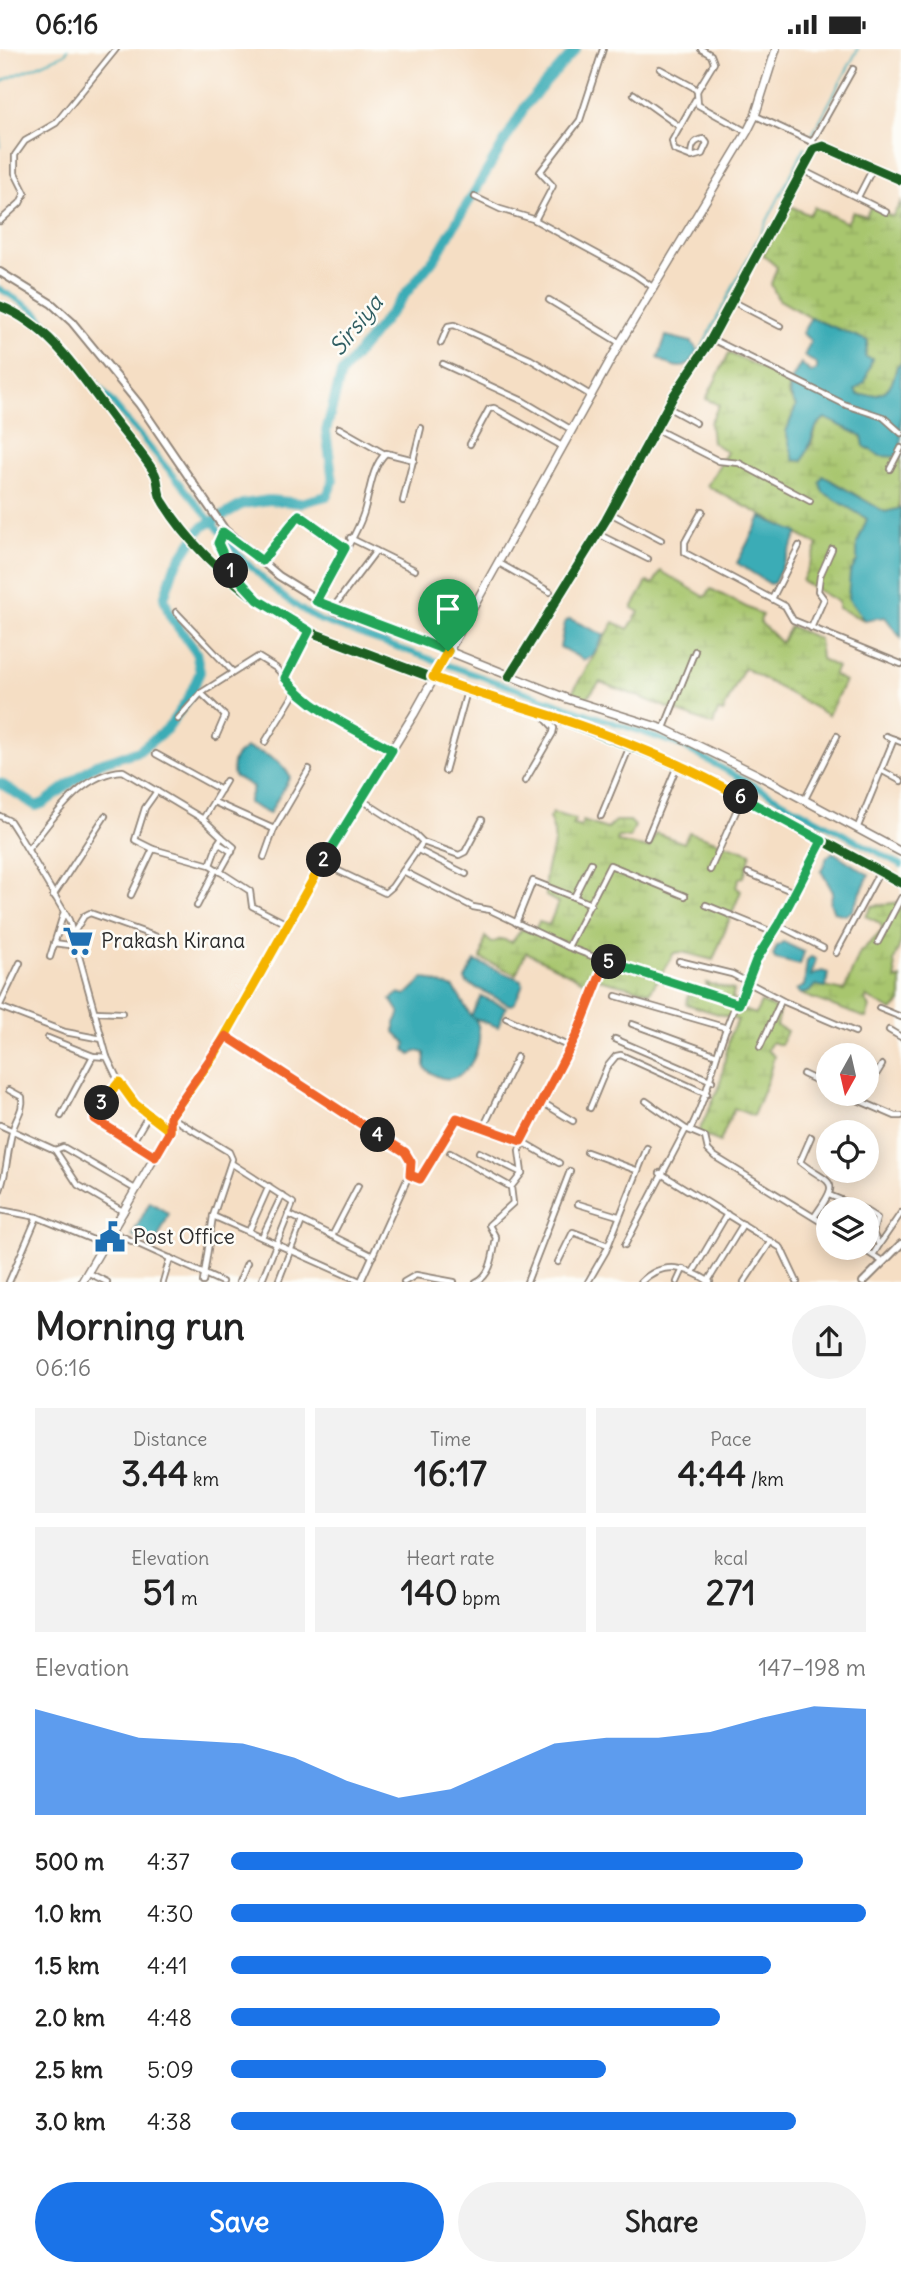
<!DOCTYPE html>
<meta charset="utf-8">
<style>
body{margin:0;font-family:Delius,sans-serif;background:#f2f2f2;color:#222;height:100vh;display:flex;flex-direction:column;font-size:26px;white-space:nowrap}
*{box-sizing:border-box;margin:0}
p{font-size:23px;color:#767676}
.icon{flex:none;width:38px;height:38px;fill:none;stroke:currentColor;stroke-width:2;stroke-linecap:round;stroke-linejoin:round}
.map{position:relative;height:1233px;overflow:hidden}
.panel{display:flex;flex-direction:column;background:#fff;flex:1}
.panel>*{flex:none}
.needle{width:46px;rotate:188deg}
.fabs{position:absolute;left:816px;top:994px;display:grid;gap:14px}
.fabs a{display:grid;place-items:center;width:63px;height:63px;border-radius:50%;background:#fff;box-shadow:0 4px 18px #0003;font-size:35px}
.pin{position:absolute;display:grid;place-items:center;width:60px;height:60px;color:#fff;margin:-72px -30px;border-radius:50% 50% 50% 0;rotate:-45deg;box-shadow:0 0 7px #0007}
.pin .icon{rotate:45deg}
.km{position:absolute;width:35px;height:35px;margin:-18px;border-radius:50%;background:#222;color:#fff;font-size:19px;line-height:35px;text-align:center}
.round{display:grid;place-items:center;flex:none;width:74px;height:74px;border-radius:37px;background:#f2f2f2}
.head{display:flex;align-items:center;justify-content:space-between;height:119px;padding:0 35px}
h1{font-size:38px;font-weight:700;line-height:52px}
.figures{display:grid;grid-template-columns:repeat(3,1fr);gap:10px;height:119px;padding:7px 35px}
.figures div{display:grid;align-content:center;border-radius:0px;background:#f2f2f2;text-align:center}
.figures b{font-size:35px;font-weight:700}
.figures small{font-size:19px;font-weight:400}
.figures p{font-size:19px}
.chart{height:196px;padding:14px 35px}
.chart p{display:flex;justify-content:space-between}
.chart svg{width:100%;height:126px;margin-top:7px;fill:#1a73e8;opacity:.7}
.button{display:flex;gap:14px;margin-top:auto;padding:14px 35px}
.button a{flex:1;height:80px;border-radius:42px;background:#1a73e8;color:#fff;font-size:28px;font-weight:700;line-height:80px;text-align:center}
.button a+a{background:#f2f2f2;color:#222}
ul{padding:0 35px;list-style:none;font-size:23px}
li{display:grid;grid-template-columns:112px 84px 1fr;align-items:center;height:52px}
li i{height:18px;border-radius:9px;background:#1a73e8}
.status{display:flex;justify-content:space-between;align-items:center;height:49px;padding:0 35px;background:#fff;direction:ltr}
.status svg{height:19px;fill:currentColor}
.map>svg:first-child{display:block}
.wetland{fill:url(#wetland-marsh);stroke:#6a784c;stroke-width:2}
.water{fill:#3bacb6;stroke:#336c70;stroke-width:2}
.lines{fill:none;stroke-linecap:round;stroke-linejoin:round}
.stream{stroke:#3bacb6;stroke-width:2}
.canal{stroke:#3bacb6;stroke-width:6}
.river{stroke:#3bacb6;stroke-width:10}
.minor-casing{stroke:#908478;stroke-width:8}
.tertiary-casing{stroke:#908478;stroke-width:10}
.secondary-casing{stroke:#908478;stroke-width:10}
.primary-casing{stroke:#908478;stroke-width:10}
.minor{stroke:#fff;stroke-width:4.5}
.tertiary{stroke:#fff;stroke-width:6}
.secondary{stroke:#fff;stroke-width:7}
.primary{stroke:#fff;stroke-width:7}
.cycleway-casing{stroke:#fdfcf7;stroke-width:13}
.cycleway{stroke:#1b5e20;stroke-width:9}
.split-1-casing{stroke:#fff;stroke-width:14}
.split-2-casing{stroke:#fff;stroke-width:14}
.split-3-casing{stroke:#fff;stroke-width:14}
.split-4-casing{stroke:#fff;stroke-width:14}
.split-5-casing{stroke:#fff;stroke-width:14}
.split-6-casing{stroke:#fff;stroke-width:14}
.split-7-casing{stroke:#fff;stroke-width:14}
.split-1{stroke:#22a559;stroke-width:9}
.split-2{stroke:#22a559;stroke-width:9}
.split-3{stroke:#f5b400;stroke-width:9}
.split-4{stroke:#f0652b;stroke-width:9}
.split-5{stroke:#f0652b;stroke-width:9}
.split-6{stroke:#22a559;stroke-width:9}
.split-7{stroke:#f5b400;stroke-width:9}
.labels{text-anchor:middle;stroke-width:5;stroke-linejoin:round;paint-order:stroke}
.poi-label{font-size:21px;fill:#2b2b2b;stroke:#fdfcf7;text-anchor:start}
.water-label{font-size:23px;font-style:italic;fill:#315f63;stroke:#fdfcf7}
</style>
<div class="status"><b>06:16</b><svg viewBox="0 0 49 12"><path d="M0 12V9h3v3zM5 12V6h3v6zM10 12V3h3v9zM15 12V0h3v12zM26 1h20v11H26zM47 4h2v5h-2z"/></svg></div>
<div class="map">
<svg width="901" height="1233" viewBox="0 0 901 1233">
<defs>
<pattern id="wetland-marsh" width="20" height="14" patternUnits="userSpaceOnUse" patternTransform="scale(1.75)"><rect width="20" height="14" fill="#a8c66e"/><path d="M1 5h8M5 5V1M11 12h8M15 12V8" fill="none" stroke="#91aa5f"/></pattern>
</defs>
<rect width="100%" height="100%" fill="#fdfcf7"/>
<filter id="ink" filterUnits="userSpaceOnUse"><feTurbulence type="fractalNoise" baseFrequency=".0143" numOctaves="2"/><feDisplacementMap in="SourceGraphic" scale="14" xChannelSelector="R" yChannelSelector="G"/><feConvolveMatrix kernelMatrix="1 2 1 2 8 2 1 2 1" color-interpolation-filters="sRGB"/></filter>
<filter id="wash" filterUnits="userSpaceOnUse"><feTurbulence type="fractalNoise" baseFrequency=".00686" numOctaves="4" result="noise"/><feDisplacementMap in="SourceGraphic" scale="28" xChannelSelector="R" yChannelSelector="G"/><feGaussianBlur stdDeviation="1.57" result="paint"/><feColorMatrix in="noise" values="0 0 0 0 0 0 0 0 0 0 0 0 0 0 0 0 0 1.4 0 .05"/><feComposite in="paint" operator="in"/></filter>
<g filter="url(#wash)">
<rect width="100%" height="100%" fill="#f5dec4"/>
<g class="wetland">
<path d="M901,153v161l-4,3c-5,26 -13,31 -39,29l-3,-5 16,-31 -6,-2 3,-16 -57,-23 -33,-19 -7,-15 6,-17 -14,-12 28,-49 18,9 5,-8 33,16 6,-11 13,4 5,-10 21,11z"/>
<path d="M729,304l61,29 -2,12 8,12 -10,26 9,28 16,-15 6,-20 8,-7 37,18 21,18 18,3 -2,53 -14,2 -61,-36 43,43 -10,25v17l-7,12 -1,25 15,22 -26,-12v-6l-36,-21 16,-36 -111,-59 20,-34 -15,-10 -2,-19 9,-18 -13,-6z"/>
<path d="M661,522l44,26 6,-8 51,26 -2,7 21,21 9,-17 29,13 2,20 16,8 -4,8 12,6 -17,34 -84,-47 -21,44 -5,-1 -5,14 -113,-43 -17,20 -13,-6 44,-74 14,7 11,-17 -7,-4 15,-26 6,2z"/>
<path d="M553,764l22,6 -2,6 8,2 2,-6 24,8 9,-8h14l5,5 -5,12 -12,-1 -1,5 32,6 7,-15 28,10 5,-11 62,21 -7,24 -5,1 -3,9 5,4 -28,69 -31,-8 -8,1 -24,39 -55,-14 -10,4 -59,-30 -10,22 -35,-15 4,-22 7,6 9,-4 11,3 10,-13 11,4 6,-11 10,3 9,-22 -12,-7c0,-7 -2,-16 0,-23 4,-25 15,-28 3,-55z"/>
<path d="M901,853v39l-7,20 2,19 5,-2v24l-9,9 -25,-14 -2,3 5,7 -4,11 -66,-24 9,-2 6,-7 29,6 16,-39 23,-22 -3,-7 -14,-7 6,-10z"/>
<path d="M706,934l28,7 -2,8 11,12 13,4 5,-12 18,8 -2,16 10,5 -6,14 -9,-3 -5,8 7,6 -6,23 -15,37 -19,-8 -14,34 -22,-9 22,-48 10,-51 8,-14 -52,-16 3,-11 6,2 14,-4z"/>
</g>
<g class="water">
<path d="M811,269l57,23 -3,16 7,2 -7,23 -10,8 3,5c26,2 34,-4 39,-29l4,-3v94l-21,-1 -16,-10 -2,-10 -37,-18 -8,7 -14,36 -9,-1 -8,-28 10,-26c-12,-18 -5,-26 5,-43l10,10 6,-3v-6l-13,-8 7,-15 -9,-8z"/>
<path d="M666,287l25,6 6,6c-6,24 -20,23 -39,10z"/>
<path d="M823,427l62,36 16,-4v130l-16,-21 -21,3 -16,-22 2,-25 7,-12v-17l10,-25 -44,-27 -3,-10z"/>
<path d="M761,468l37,16 -24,50 -4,1 -33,-21z"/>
<path d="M570,570l34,16 -11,20 -9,5 -24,-13 5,-25z"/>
<path d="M246,699c18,5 35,11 44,29l-21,37 -21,-11 5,-16 -19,-11c-4,-14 0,-20 12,-28z"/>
<path d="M833,803l36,23 -17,36 -7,4 -11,-3 -4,-9 3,-11 -12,-21 6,-14z"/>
<path d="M783,893l21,10 -4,13 -25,-6 -2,-4 4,-9z"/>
<path d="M811,908l5,2 -5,17 11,-5 6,2 -2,14 -11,-2 -6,7 -9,2 -4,-4 8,-4 3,-26z"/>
<path d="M475,912l46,19 2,5 -9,19 -4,1 -43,-22 -2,-4z"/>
<path d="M424,929l30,10 17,28 10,-20 25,11 -8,20 -24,-9c17,20 -10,86 -49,50v-15l-8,-2 -6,4 -6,-5 1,-7 -11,-11v-9l5,-10 -9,-14 8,-6 7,2z"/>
<path d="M150,1153l19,12 -15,33 -22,-11z"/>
</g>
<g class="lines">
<g class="stream">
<path d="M0,36l4,-5 61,-26 3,-5"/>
<path d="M0,84v14"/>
<path d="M812,86l46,-86"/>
<path d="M696,304l4,-2 105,-204"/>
</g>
<path class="canal" d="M0,240l37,23 200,240c26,28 50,51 84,69l360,125 220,119"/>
<path class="river" d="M0,734l36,23 8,-3 52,-39 43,-13 28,-22 21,-30 12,-27 -4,-20 -26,-36 -6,-18 10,-30 27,-40 42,-24 26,-4 31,3 27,-7 6,-15 -7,-50 15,-57 96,-119 89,-150 50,-56"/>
</g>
</g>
<g filter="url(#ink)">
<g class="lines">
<g class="minor-casing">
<g id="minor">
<path d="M660,20l33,18 4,4 1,14 49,27"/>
<path d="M697,42l17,-28 -3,-8 -10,-6"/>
<path d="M634,45l46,33"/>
<path d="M756,67l58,27"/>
<path d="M812,93l41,-73"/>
<path d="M692,108c-2,-10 2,-17 12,-18l3,4 -5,11 -10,3 -18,-7 -2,-9 23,-41"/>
<path d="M804,122l82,41"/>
<path d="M475,148l25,12 33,10 101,55 20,14"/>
<path d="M858,148l14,-27"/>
<path d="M535,171l18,-34 -13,-14 40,-52 23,-71"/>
<path d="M0,172l20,-18 5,-10 -10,-20v-18l10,-14 31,-18 60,-74"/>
<path d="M549,251l71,43"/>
<path d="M732,252l48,25"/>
<path d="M0,257l16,6 36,27 102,133 9,31 52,65 93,63 125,46"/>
<path d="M712,290l134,66 37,12 18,16"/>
<path d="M441,294l7,-17 6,-1 76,34 62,37"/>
<path d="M443,315l80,37 49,29"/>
<path d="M667,358l29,16"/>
<path d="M339,379l44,25"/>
<path d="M656,380l63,32 20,2 71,38"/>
<path d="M470,395l19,-35 5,-1 68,38"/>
<path d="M890,420l11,-21"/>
<path d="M403,452l18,-73"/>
<path d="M702,462l-17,31v11l100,53 8,14 108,44"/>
<path d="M610,464l51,27"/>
<path d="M225,481l-6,6v10l16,32"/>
<path d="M598,485l50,25"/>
<path d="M350,489l65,32"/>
<path d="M262,512l35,-46 48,33"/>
<path d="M499,514l51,29"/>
<path d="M772,550l27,-53"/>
<path d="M316,552c13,-23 44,-70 49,-93 5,-18 7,-42 21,-55l28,7"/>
<path d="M332,560l44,-58"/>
<path d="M176,563l57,60"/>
<path d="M811,579l13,-29 -6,-8 2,-15 12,-27"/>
<path d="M285,628l23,-46"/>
<path d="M509,628l97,-157 68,-125 35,-52 105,-194 9,-3 78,34"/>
<path d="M201,644l24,23 -9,21"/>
<path d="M178,670l23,-26 57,-36 18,11 36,37 80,45"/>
<path d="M664,679l31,-77"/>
<path d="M886,687l15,6"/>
<path d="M265,693l31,-51"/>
<path d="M156,705l65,36"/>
<path d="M881,721l20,11"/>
<path d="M445,722l22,-80"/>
<path d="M525,732l28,-48 1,-5 -11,-12"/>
<path d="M157,742l-12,17 -10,32 18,9 57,16"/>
<path d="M362,751l53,34 8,8 36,13 6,-3 17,-32"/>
<path d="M804,752l33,-65"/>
<path d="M214,753l60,27 -10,28"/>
<path d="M0,767l10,5 7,11 52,88 38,137 12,25 16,22 35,27"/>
<path d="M601,767l29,-70"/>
<path d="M203,770l23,-38"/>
<path d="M274,780l35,-60"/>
<path d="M857,780l37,-90"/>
<path d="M647,789l30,-72"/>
<path d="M28,800c25,-29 52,-76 95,-78l80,48 19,18 -4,6 14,9"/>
<path d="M418,801l48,24"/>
<path d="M322,814l63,30 7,-6 31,-45"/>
<path d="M216,820l34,22 2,15 35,18"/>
<path d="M710,821l32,-72"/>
<path d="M403,822l70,36 17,3 78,37 42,-82 75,31"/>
<path d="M220,823l14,-25 -12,-10"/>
<path d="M748,824l46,19"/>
<path d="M131,846l22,-46"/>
<path d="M53,847l52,-80"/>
<path d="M574,848l17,-34"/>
<path d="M706,856l66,27 50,-91"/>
<path d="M197,857l19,-37 -6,-4 8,-22"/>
<path d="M516,874l17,-42 58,23"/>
<path d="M778,876l45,23"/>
<path d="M73,885l11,-18 6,-3 70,25"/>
<path d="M878,893l23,-44"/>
<path d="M54,894l22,3"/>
<path d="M568,898l68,26 103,31"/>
<path d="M836,904l44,-82"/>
<path d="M50,908l14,-45"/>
<path d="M679,912l53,13 53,28 70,30"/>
<path d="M616,947l111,32"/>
<path d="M0,956l20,-42"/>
<path d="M0,958l65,25 37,7"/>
<path d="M879,959l22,9"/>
<path d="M94,963l28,1"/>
<path d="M506,969l64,29"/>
<path d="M632,975l85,31"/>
<path d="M889,981l12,7"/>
<path d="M226,987l179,116 6,10 -1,11 -49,108"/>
<path d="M48,989l45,18 14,1"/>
<path d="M615,990l97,42"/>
<path d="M760,998l21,-46"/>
<path d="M803,1025l25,12"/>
<path d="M119,1033l-23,29 -1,8 60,38"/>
<path d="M866,1042l16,-26"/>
<path d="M844,1045l51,22h6"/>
<path d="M540,1052l33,20"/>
<path d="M646,1052l40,28"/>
<path d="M590,1059l17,-41 9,-11 5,-1 86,39"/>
<path d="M61,1067l32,-60"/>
<path d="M171,1068l58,35 3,7 -19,57 -10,66"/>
<path d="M0,1076l55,25 23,35 46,27"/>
<path d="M484,1077l33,-69"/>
<path d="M690,1081c13,-26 20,-51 28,-78 13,-41 32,-83 54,-120"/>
<path d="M811,1088l-11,25c30,24 43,15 14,55"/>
<path d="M132,1094l16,-27"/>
<path d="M55,1101l8,-3 72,42"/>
<path d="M479,1103l43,21"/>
<path d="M587,1103l49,18"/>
<path d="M450,1104l61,34"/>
<path d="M231,1114l62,40 -32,79"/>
<path d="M660,1124l121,75 16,34"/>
<path d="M410,1126l7,4 5,-1 31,-56 9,-4 59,23 38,22"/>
<path d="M0,1141c8,-20 7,-41 13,-61 3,-11 11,-20 9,-32l-13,-7"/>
<path d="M829,1146l34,14"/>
<path d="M578,1155l40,12"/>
<path d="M0,1161l37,7 66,27"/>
<path d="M866,1162l11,7 -4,15 6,12 -6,10"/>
<path d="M288,1165l85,42"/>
<path d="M213,1167l149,66"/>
<path d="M249,1182l20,-45"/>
<path d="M112,1183l110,50"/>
<path d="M332,1187l26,-50"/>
<path d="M262,1188l20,-42"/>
<path d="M625,1196l61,-116 19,8 3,13 6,6 114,70"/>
<path d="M879,1196l22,-32"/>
<path d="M861,1199l21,13"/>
<path d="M558,1213l15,-30 35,13"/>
<path d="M87,1223l20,10"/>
<path d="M693,1223l34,-58"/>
<path d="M708,1232l35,-57"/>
<path d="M9,1233l28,-65"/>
<path d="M163,1233l7,-24"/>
<path d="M239,1233l8,-19"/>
<path d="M278,1233l24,-61"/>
<path d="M404,1233l12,-7 38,7"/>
<path d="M476,1233c16,-7 17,-28 20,-44l-7,-13 24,-22 -2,-16 11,-14 -3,-22 4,-14 54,-103 29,-73"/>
<path d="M527,1233l43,-111"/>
<path d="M588,1233l18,-31 41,-103"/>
<path d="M641,1233c22,-22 46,-15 69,0"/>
<path d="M677,1233l6,-13"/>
<path d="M744,1233l27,-41"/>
</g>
</g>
<g class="tertiary-casing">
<g id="tertiary">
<path d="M0,223l52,32 20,18 67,82 86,126 54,46 57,35 112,40"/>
<path d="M433,628l34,14 115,36 117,48 202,108"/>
<path d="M863,1233l38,-38"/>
</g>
</g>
<g class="secondary-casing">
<path id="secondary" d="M448,602l120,48 96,30 94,46 143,77"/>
</g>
<g class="primary-casing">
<path id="primary" d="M82,1233l88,-151v-14l45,-63 107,-191 92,-149 206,-371 127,-211 8,-16 21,-67"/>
</g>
<use href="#minor" class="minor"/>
<use href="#tertiary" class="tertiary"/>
<use href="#secondary" class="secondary"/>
<use href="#primary" class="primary"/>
<g class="cycleway-casing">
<g id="cycleway">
<path d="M0,257c53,21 82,72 115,115 13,17 28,33 39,51 6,9 2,20 9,30 35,56 88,98 145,129l159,60 89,27 94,36 69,30 182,99"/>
<path d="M509,628l97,-157 68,-125 35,-52 105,-194 9,-3 78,34"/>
</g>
</g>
<use href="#cycleway" class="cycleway"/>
</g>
</g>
<g class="lines" filter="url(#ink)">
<g class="split-1-casing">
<path id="split-1" d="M231,522l-13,-28 5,-11 39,29 37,-46 46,33 -29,53 132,50"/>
</g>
<g class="split-2-casing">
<path id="split-2" d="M231,522l27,29 51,31 -24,47c27,33 70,51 107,72l-68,110"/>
</g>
<g class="split-3-casing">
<path id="split-3" d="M102,1054l17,-21 16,22 35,27v-14l45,-63 109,-194"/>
</g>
<g class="split-4-casing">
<path id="split-4" d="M102,1054l-7,16 60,38 15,-26v-14l56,-81 152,99"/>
</g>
<g class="split-5-casing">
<path id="split-5" d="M378,1086l27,17 6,10 -1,13 10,4 37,-61 64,23 56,-107 29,-73 3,1"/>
</g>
<g class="split-6-casing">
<path id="split-6" d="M609,913l130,42 17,-44 22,-35 44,-84 -81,-44"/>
</g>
<g class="split-7-casing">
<path id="split-7" d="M448,602l-15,26c40,16 81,27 122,40 59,19 133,49 186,80"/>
</g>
<use href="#split-1" class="split-1"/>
<use href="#split-2" class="split-2"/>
<use href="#split-3" class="split-3"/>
<use href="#split-4" class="split-4"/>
<use href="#split-5" class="split-5"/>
<use href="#split-6" class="split-6"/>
<use href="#split-7" class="split-7"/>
</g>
<defs>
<g id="supermarket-bare" transform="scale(2.415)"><path d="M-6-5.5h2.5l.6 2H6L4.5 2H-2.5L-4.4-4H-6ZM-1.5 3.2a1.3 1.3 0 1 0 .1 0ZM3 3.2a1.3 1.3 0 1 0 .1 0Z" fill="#1f6fb2" stroke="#fdfcf7" stroke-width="2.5" paint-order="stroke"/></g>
<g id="civic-bare" transform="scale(2.415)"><path d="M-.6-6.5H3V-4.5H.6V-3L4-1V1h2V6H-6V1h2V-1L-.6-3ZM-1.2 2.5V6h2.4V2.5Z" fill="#1f6fb2" stroke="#fdfcf7" stroke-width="2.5" paint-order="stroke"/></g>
</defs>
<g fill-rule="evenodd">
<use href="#supermarket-bare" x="78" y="892"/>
<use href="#civic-bare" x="110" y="1188"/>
</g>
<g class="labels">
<g class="poi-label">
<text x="101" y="899">Prakash Kirana</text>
<text x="133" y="1195">Post Office</text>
</g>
<g class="water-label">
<text transform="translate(356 276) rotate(-51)" y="8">Sirsiya</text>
</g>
</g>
</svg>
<div class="fabs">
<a><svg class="needle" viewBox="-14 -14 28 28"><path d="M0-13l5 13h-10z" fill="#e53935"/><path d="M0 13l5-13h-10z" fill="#767676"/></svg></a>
<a><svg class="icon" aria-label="locate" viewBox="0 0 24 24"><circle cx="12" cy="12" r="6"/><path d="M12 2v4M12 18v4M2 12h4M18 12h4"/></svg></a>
<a><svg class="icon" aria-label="layers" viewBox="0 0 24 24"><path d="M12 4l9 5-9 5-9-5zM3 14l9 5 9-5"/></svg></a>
</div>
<div class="pin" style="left:448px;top:602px;background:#1e9e55"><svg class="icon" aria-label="arrive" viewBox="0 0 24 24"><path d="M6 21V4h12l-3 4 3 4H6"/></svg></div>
<b class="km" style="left:231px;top:522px">1</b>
<b class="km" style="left:324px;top:811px">2</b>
<b class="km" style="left:102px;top:1054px">3</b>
<b class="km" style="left:378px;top:1086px">4</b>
<b class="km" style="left:609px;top:913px">5</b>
<b class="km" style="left:741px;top:748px">6</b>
</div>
<section class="panel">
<div class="head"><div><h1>Morning run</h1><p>06:16</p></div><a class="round"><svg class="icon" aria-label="share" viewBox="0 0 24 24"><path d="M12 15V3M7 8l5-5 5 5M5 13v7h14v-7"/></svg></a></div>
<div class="figures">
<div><p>Distance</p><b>3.44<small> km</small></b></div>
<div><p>Time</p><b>16:17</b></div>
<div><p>Pace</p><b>4:44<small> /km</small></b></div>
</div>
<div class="figures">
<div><p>Elevation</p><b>51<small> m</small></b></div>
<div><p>Heart rate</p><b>140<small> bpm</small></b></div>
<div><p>kcal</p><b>271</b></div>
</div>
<div class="chart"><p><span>Elevation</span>147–198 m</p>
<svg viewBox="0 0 160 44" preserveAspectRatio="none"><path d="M0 44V7L10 12L20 17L30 18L40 19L50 24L60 32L70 38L80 35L90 27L100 19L110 17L120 17L130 15L140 10L150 6L160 7V44z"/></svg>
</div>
<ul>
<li><b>500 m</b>4:37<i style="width:90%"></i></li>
<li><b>1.0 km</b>4:30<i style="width:100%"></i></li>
<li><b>1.5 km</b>4:41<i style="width:85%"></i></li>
<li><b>2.0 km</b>4:48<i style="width:77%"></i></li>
<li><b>2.5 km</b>5:09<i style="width:59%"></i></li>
<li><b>3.0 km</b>4:38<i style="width:89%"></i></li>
</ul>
<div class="button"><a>Save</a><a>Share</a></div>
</section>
